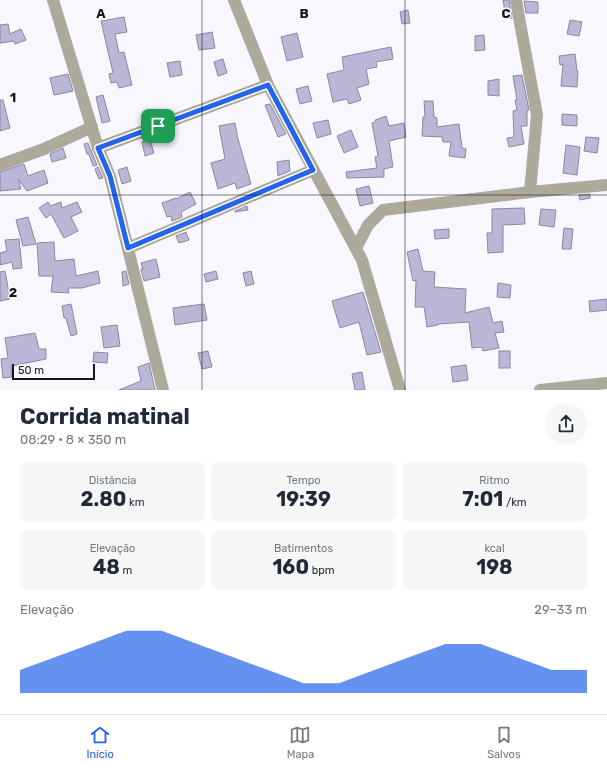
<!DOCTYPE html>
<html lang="pt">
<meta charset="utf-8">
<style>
body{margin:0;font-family:Rubik,sans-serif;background:#f6f6f7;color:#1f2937;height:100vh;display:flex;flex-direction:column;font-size:15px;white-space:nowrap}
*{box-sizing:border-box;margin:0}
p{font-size:13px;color:#747a83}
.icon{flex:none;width:22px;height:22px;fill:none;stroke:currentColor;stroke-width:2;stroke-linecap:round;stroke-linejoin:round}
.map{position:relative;height:390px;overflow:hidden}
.panel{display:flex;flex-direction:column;background:#fff;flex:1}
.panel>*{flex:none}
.scale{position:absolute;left:12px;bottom:10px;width:83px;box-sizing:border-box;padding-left:4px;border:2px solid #15141f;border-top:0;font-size:11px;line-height:14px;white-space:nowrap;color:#15141f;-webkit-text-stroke:3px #f8f7fe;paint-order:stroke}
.pin{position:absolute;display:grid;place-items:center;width:34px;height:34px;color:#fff;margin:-17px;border-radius:8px;box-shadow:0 2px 6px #0006}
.round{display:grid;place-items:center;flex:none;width:42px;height:42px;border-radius:21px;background:#f6f6f7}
.head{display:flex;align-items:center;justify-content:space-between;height:68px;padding:0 20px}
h1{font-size:22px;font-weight:700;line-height:30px}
.metrics{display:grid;grid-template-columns:repeat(3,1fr);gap:6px;height:68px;padding:4px 20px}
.metrics div{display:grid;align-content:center;border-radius:8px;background:#f6f6f7;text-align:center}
.metrics b{font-size:20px;font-weight:700}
.metrics small{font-size:11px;font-weight:400}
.metrics p{font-size:11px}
.chart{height:112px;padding:8px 20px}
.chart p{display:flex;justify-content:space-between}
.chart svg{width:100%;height:72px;margin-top:4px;fill:#2563eb;opacity:.7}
.tabs{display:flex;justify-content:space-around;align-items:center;height:56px;border-top:1px solid #e0e1e3;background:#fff;font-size:11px;color:#747a83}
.tabs a{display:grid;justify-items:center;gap:2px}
.tabs .current{color:#2563eb}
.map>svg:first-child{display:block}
.building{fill:#bbb7d7;stroke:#8a86a4}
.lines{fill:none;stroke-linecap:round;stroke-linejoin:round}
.minor{stroke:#ada99b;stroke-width:12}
.route-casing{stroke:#fff;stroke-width:8}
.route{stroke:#2563eb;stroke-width:5}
.grid{fill:none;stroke:#15141f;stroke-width:1;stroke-opacity:0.55}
.grid-label{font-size:13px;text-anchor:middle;font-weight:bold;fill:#15141f;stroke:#f8f7fe;stroke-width:3;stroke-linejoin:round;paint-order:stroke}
</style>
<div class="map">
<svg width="607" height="390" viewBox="0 0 607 390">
<rect width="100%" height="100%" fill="#f8f7fe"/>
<g class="building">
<path d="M503,0h6l3,18 -6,1z"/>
<path d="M524,1l14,1v11h-12z"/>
<path d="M408,10l2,13 -8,1 -2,-12z"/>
<path d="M124,17l3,15 -12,2 4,19 5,-1 8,33 -13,3 -2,-6 -6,1 -2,-9 4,-1 -12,-52z"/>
<path d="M570,20l12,2 -3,14 -12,-2z"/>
<path d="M8,24l2,10 11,-5 5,11 -11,4 -1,-3 -14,2v-18z"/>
<path d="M212,32l3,16 -16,2 -3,-15z"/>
<path d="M297,33l6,24 -16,4 -6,-24z"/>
<path d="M484,35l1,15 -10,1v-15z"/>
<path d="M391,47l2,12 -17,3 1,5 -11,2 3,15 -12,4 4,12 -12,4 -2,-5 -14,3 -6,-28 17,-4 -2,-13z"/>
<path d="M575,54l2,17h1l-1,16 -16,-1 2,-22 -3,1 -1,-9z"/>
<path d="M223,59l4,14 -9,3 -4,-14z"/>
<path d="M180,61l2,14 -12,2 -3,-14z"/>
<path d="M68,74l5,17 -19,4 -4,-17z"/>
<path d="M522,75l7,35 -2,1v15h-6l3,18 -15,3 -2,-9 7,-1 -1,-26 4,-1 -2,-10h2l-4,-24z"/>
<path d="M499,79v17l-11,-1v-14z"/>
<path d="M308,86l4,15 -12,3 -4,-15z"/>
<path d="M103,95l7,26 -8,2 -6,-26z"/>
<path d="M0,100h3l7,28 -10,3z"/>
<path d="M424,101h9l1,16 3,1v9l22,-3 3,24 4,1 -1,9 -16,-2 2,-14h-8l-1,-5 -20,-1 1,-19h2z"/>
<path d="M270,104l16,30 -8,3 -13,-32z"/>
<path d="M562,114l15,1v11l-15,-1z"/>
<path d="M386,116l3,10 15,-3 2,14 -17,4 4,26 -9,2v8l-37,1 -1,-6 31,-4 -2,-11 3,-1 -6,-33 4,-1 -1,-2z"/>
<path d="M328,120l3,14 -14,4 -4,-15z"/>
<path d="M235,123l3,16 13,45 -14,5 -2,-6 -17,6 -7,-26 14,-4 -6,-33z"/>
<path d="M168,130l1,4 -17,5 -1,-3z"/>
<path d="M351,130l7,17 -14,6 -7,-17z"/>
<path d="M586,137l13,1 -2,15 -13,-2z"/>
<path d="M150,140l4,13 -9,3 -3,-14z"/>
<path d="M88,143l9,22 -4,1 -4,-12h-2l-3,-10z"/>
<path d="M566,145l14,2 -3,28 -14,-2z"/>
<path d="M63,148l3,10 -14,4 -2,-8z"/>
<path d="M289,160l1,11 -12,5 -1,-14z"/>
<path d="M24,164l4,12 16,-6 4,13 -21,8 -9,-12 3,10 -21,2v-19z"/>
<path d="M98,167l5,11 -4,1 -4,-10z"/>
<path d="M127,167l4,14 -9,3 -4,-14z"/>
<path d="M369,186l4,17 -13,3 -4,-17z"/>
<path d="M190,192l6,12 -15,8 1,5 -10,4 -1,-5 -4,1 -5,-14 14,-5v1z"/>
<path d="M590,194v4l-10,2 -1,-5z"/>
<path d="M48,202l2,4 11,-4 1,6 15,-6 5,10 -11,5 7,14 -14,7 -13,-24 -5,4 -7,-10z"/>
<path d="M247,206l1,4 -13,2v-1z"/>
<path d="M524,208l1,16 -22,1v27l-15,1 -1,-20h5v-24z"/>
<path d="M541,209l15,1 -2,17 -15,-2z"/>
<path d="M28,217l8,27 -13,2 -7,-26z"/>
<path d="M564,228l9,1 -2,20h-9z"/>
<path d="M449,229v9l-14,1 -1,-9z"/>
<path d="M186,232l3,8 -10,3 -3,-7z"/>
<path d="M19,239l3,29 -9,1 -1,-7 -12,3v-12l7,-2 -2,-11z"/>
<path d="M54,242l1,19 19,-2 2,17 22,-5 2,12 -18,5h-14l1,5 -18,-1 2,-16h-14l-2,-33z"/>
<path d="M418,249l5,22 12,1 -1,15 32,2 -1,24 24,-6 4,16 9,-2 2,11 -9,1 4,15 -16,3 -1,-4 -10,1 -3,-26 -31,2v1l-11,2 -3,-20h-9l1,-27 -3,1 -6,-29z"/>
<path d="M156,259l4,18 -16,4 -3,-12h2l-2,-6z"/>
<path d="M5,271l5,28 -10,2v-29z"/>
<path d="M126,271l3,13 -6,2 -1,-14z"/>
<path d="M216,271l2,8 -12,3 -2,-8z"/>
<path d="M251,271l3,13 -8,2 -3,-13z"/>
<path d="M498,283l13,2 -1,13 -13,-1z"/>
<path d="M363,292l18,60 -14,3 -8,-33 -19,6 -8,-27z"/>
<path d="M607,299v11l-17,2 -1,-11z"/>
<path d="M71,304l6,30 -6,2 -5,-18h-2l-2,-12z"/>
<path d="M204,304l3,16 -32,5 -2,-17z"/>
<path d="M117,325l3,21 -16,2 -3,-21z"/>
<path d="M35,333l4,16h7v10l-35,7 1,11 -9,1 -2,-19 7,-1 -3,-20z"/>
<path d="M208,351l4,16 -10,2 -4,-16z"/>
<rect x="499" y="351" width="11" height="17"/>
<path d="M94,352l14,1 -1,10 -14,-1z"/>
<path d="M149,363l6,27h-36l22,-9 -3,-14z"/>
<path d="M466,365l2,15 -15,2 -2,-15z"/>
<path d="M362,372l3,18h-10l-3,-16z"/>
</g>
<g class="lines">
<g class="minor">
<path d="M53,0l45,148 12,28 53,214"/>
<path d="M234,0l34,85 94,175 38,130"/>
<path d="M516,0l4,23 17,92 -7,77"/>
<path d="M98,148l170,-63"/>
<path d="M0,165l44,-16 48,-22"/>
<path d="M128,248l185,-78"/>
<path d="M356,248l12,-23 15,-15 147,-18 77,-7"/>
<path d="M540,390l67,-7"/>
</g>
</g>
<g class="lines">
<g class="route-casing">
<path id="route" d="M268,85l45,85 -185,78 -18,-72 -12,-28z"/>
</g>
<use href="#route" class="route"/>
</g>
<path class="grid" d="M202,0v390M405,0v390M0,195h607"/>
<g class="grid-label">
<text x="101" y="18">A</text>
<text x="304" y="18">B</text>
<text x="506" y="18">C</text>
<text x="13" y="102">1</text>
<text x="13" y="297">2</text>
</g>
</svg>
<div class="scale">50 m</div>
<div class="pin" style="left:158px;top:126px;background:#1e9e55"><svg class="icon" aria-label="arrive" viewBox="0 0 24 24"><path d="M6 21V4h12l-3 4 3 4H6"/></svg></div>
</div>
<section class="panel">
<div class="head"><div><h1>Corrida matinal</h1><p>08:29 · 8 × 350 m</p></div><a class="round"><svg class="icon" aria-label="share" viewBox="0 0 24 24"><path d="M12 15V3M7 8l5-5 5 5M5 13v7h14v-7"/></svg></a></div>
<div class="metrics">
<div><p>Distância</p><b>2.80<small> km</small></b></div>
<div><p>Tempo</p><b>19:39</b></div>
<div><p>Ritmo</p><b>7:01<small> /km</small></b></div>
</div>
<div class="metrics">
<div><p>Elevação</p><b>48<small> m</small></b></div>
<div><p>Batimentos</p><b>160<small> bpm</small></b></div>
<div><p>kcal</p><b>198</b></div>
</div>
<div class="chart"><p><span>Elevação</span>29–33 m</p>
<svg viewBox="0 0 160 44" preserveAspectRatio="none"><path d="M0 44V30L10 22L20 14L30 6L40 6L50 14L60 22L70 30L80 38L90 38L100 30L110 22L120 14L130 14L140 22L150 30L160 30V44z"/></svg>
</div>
</section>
<nav class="tabs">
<a class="current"><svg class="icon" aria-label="home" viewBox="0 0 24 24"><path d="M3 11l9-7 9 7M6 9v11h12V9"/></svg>Início</a>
<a><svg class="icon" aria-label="map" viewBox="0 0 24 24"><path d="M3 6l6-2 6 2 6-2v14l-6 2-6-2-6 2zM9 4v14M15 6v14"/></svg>Mapa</a>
<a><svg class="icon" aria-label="saved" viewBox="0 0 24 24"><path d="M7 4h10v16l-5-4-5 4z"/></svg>Salvos</a>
</nav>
